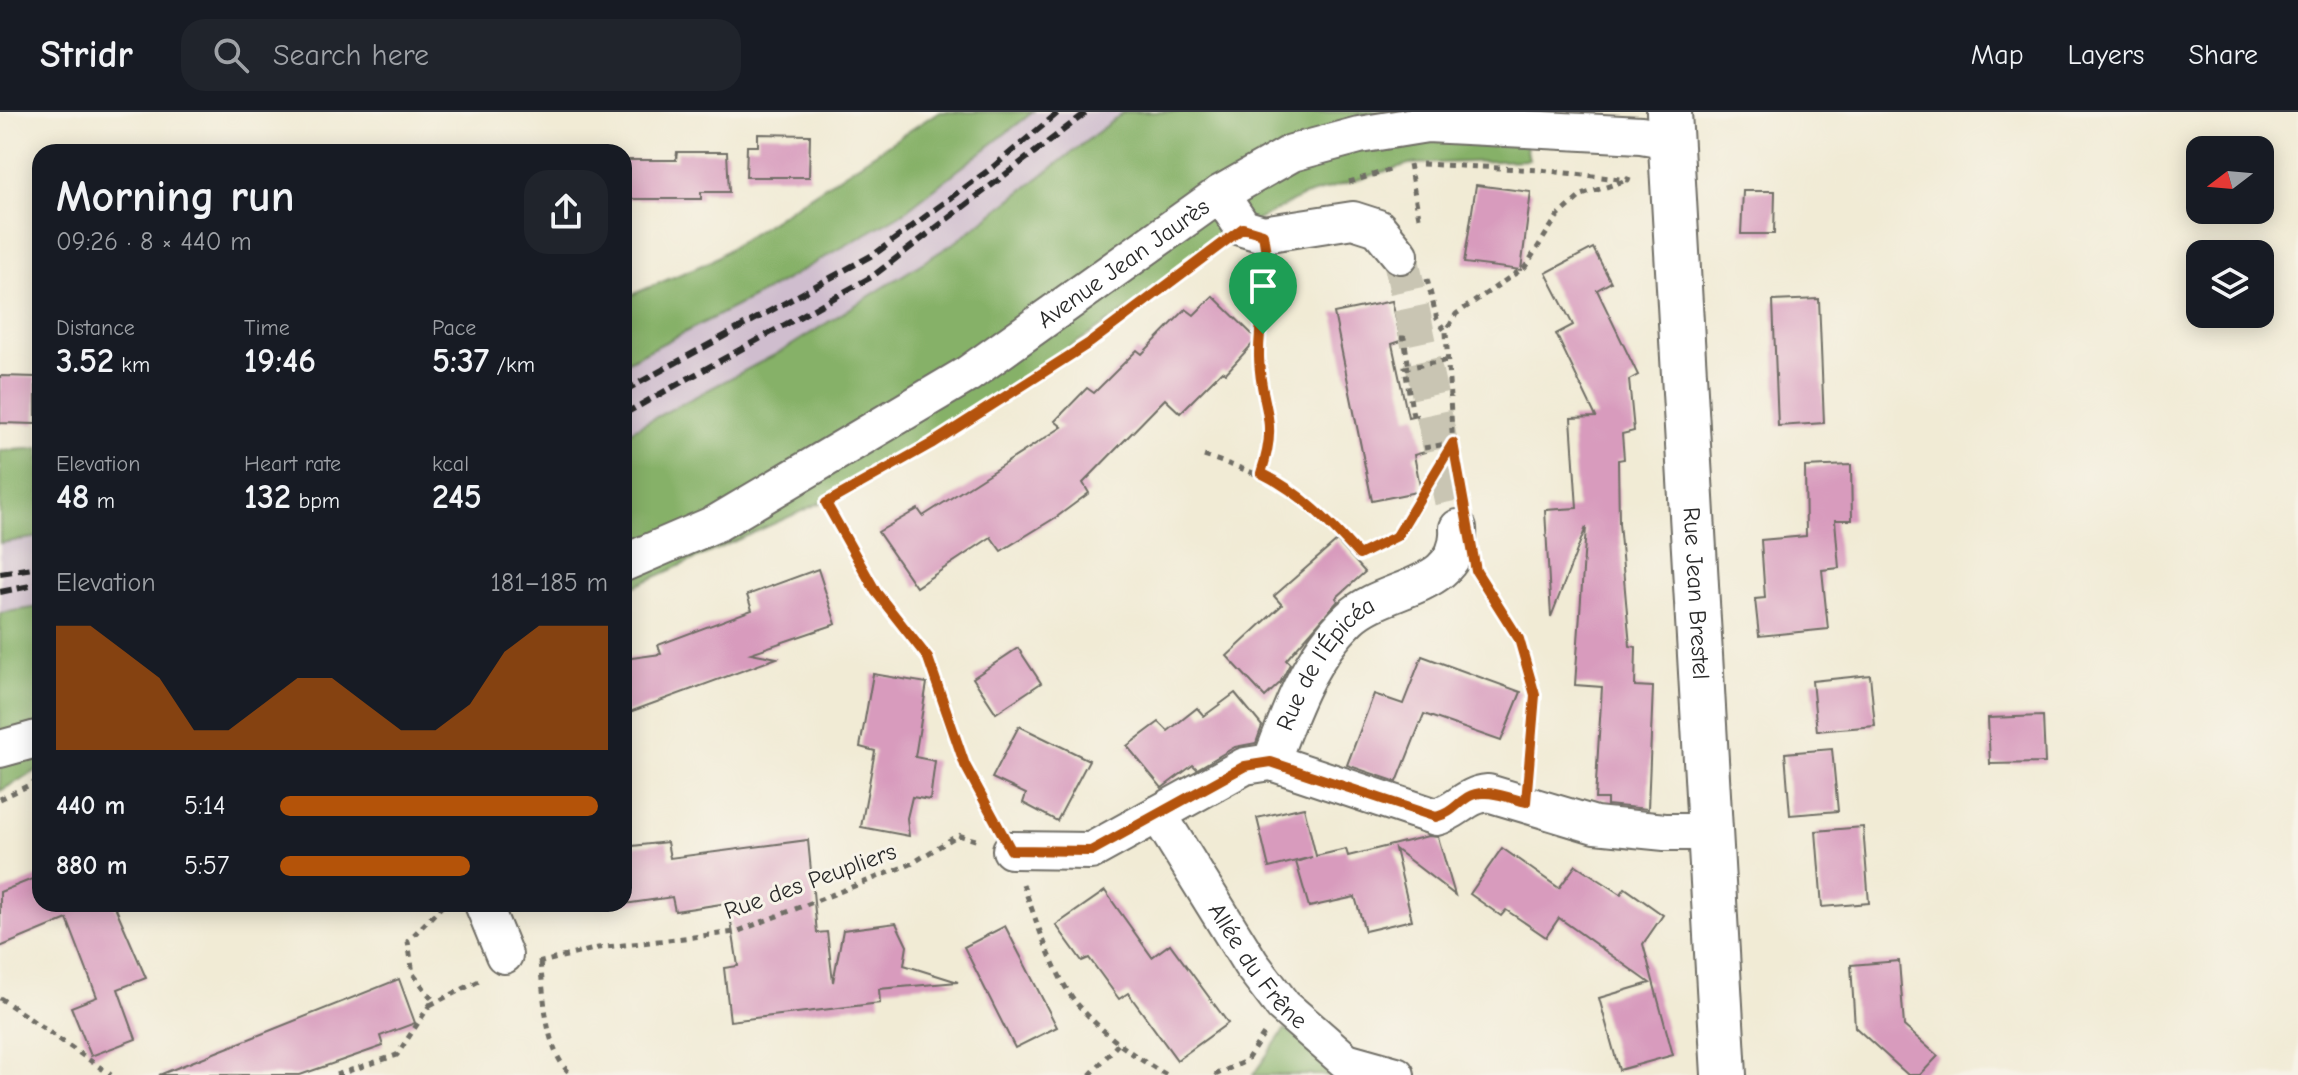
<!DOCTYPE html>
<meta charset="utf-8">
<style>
body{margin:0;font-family:"Comic Neue",sans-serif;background:#20242c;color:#f1f3f6;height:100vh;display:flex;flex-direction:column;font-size:30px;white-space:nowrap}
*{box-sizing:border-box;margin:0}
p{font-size:26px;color:#9ea1a6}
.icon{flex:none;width:44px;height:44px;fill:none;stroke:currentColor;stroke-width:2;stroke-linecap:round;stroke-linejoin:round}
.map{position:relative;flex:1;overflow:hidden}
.drawer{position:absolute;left:32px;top:32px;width:600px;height:768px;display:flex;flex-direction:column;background:#171b24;border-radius:24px;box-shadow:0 4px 20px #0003}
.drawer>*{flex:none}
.needle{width:52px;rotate:254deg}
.tools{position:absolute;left:2186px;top:24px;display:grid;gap:16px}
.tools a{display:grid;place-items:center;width:88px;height:88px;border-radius:16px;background:#171b24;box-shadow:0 4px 20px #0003;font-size:40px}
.pin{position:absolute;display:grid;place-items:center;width:68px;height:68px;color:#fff;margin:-82px -34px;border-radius:50% 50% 50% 0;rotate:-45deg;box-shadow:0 0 8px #0007}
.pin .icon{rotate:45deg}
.round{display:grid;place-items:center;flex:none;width:84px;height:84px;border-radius:24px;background:#20242c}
.head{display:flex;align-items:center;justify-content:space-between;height:136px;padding:0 24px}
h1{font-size:44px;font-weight:800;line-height:60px}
.figures{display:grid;grid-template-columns:repeat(3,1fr);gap:12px;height:136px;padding:8px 24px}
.figures div{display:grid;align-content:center}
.figures b{font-size:34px;font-weight:800}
.figures small{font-size:22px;font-weight:400}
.figures p{font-size:22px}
.chart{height:224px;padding:16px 24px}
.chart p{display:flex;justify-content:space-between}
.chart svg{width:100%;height:144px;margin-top:8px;fill:#b45309;opacity:.7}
ul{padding:0 24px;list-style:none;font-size:26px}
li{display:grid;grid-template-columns:128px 96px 1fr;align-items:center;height:60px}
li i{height:20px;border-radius:10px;background:#b45309}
header{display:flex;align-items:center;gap:48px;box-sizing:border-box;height:112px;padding:0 40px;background:#171b24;border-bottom:2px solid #363941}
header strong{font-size:38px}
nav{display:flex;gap:44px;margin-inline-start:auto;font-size:28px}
.search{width:560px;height:72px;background:#20242c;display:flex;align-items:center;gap:20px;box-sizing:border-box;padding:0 28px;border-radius:24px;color:#9ea1a6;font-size:30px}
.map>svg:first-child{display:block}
.industrial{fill:#cfbdce}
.forest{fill:#86b168;stroke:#586e4a;stroke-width:2}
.building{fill:#d89bbd}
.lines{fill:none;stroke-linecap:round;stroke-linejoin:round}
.street-tunnel{stroke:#c9c5b3;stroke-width:36;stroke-dasharray:36 18;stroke-linecap:butt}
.street-casing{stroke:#706e66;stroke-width:40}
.secondary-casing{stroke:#706e66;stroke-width:48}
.path{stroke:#706e66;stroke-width:5;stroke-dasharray:6 6;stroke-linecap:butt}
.street{stroke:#fff;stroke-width:36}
.secondary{stroke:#fff;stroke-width:44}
.rail{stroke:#2b2b2b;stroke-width:6;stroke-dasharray:12 6;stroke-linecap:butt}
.route-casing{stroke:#fff;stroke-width:16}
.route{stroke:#b45309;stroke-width:10}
.labels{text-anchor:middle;stroke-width:6;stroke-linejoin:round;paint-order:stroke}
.street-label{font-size:24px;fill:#2b2b2b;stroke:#f7f3e8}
</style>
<header>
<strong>Stridr</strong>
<div class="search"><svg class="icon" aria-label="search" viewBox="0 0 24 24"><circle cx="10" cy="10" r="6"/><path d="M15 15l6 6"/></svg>Search here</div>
<nav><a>Map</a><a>Layers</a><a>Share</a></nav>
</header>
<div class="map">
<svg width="2298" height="963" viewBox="0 0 2298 963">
<rect width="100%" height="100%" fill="#f7f3e8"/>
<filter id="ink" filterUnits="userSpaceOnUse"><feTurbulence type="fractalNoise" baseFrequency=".0125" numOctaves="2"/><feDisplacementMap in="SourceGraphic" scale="16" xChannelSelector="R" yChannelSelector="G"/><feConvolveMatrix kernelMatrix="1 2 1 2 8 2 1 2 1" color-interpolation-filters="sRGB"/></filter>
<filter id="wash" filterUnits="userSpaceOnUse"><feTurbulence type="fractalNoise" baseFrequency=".006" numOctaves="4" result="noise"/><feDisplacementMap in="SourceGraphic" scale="32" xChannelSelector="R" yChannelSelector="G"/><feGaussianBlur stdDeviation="1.8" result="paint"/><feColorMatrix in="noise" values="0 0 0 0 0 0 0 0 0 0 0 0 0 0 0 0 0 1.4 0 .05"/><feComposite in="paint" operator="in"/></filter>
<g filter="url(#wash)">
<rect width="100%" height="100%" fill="#f1ebd5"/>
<g class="industrial">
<path d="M1033,0h91l-167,129 -173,109 -160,84v-71l140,-71 140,-80z"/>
<path d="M40,425v70l-40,6v-70z"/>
</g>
<g class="forest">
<path d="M938,0h95l-129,100 -140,80 -140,71v-65l85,-36z"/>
<path d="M1124,0h396l9,48 -120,4 -108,33 -58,31 -100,72 -299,192 -220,99v-157l160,-84 173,-109z"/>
<path d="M40,336v89l-40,6v-92z"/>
<path d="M40,495v162l-40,22v-178z"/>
<path d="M1285,917l69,46h-101z"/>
</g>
<g id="blocks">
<g class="building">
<path d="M758,22l52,1 -1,42h-63l1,-31h11z"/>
<path d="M677,40h50l2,40h-28v7h-77v-39h52z"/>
<path d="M1476,73l55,7 -10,78 -57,-7z"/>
<path d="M1743,79h32l-1,43h-33z"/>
<path d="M1593,136l18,34 -14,8 41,85 -9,5 5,51 -12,3 2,25 -6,1 1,63 11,123 6,1 -1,39 18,1 -5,122 -41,-4v-6h-12l7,-112 -27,-2 11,-158 -35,90 -6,-107 32,-2 -6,-90 25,-1 -40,-83 17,-9 -27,-52z"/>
<path d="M1213,184l44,43 -31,34 -4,-2 -42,42 -15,-14 -82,84 6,10 -31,23 -57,35 -10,-14 -75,50 -38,-55 40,-23 5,7 139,-89 -7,-6 32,-33 7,5 43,-43 5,4 44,-45 8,6z"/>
<path d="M1819,187l5,124 -46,3 -5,-125z"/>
<path d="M1392,189l9,40 -9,3 16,73 9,-2 8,37 -11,3 7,36 -49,10 -38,-188z"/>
<path d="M0,264l36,1v47l-36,-1z"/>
<path d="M1851,353l1,55h-17l4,48 -17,2 6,59 -69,7 -4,-37 10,-1 -4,-58 45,-4 -1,-69z"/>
<path d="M1337,429l28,31 -29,26 2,3 -52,59 4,4 -10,19 -15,14 -38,-41 55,-51 -8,-9z"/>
<path d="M818,457l18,55 -85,29 26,5 -153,56v-55l37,-5 -3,-9 94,-35 -5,-15z"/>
<path d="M1018,536l23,35 -45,30 -23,-35z"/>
<path d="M1422,544l99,36 -20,49 -77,-27 -27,68 -50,-17 27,-71 29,10z"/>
<path d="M873,562l54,9 -12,74 20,4 -5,39 -18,-3 -5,21 2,18 -48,-9 14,-76 -15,-4z"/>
<path d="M1870,563l5,51 -58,5 -5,-50z"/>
<path d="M1235,581l27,33 -6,17 -21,4 -38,22 -4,-4 -31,23 -35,-42 32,-24 9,9 29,-23 7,8z"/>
<path d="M2043,604l2,47 -55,1 -2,-46z"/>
<path d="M1019,614l70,34 -32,61 -34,-18 3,-9 -34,-16z"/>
<path d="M1832,637l6,62 -48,4 -5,-62z"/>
<path d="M1304,695l12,49 30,-7 2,7 80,-20 10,1 17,58 -60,-46 17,71 -47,11 -10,-34 -46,10 -13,-45 16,-5 -43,11 -12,-50z"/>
<path d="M1863,715l6,76 -47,4 -6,-76z"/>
<path d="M808,728l9,93 10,-1 6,50 10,-52 53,-7 11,23 -3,19 54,17 -79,7 1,14 -150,18 -6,-53 14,-2 -10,-63 -53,8 -3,-14 -48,7v-57l43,-5 3,16z"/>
<path d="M1502,736l57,40 17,-23 45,29 4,-6 38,27 -20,29 30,111 -54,15 -20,-72 51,-15 -91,-65 -13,19 -40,-27 -5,6 -31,-22z"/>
<path d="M40,764v28h74l32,74 -28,11 18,50 -45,17 -20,-49 26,-10 -30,-78 -67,28v-55z"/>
<path d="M1105,779l47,66 18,-13 58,79 -51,37 -49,-67 -9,6 -30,-41 -7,3 -26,-36z"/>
<path d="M1005,814l52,101 -42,21 -51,-101z"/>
<path d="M1899,849l5,65 34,30 -18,19h-12l-53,-48 -4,-62z"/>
<path d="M399,867l16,44 -35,13 3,10 -83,29h-141z"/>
</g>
</g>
</g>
<g filter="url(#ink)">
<use href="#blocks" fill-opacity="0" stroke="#706e66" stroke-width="2"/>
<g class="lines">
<path class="street-tunnel" d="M1400,143l58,273"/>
<g class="street-casing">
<g id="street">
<path d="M1220,82l23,34 20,6 90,-14 25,8 22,27"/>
<path id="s1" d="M624,451l93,-40 251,-149 252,-180 72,-41 67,-18 68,-11 214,11 29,5"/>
<path d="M0,637l40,-11"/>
<path id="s2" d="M1271,650c19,-51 38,-105 79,-144 34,-33 112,-28 108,-90"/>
<path id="s3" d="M1158,702l93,150 32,42 63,55 50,14"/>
<path d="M1011,738l80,1 154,-85 26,-4 165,55c21,-5 29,-22 52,-24l107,32 70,7h47"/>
<path d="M483,792l21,51"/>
</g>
</g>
<g class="secondary-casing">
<g id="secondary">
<path id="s4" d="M1669,0l55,963"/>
</g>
</g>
<g class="path">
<path d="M1409,52l11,58"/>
<path d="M1422,52l118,6 88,10 2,-6"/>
<path d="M1349,70l44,-13"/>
<path d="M1427,167l10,40 9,13"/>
<path d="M1400,226h4l5,30"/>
<path d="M994,292l97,-62 124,-94"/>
<path d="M1413,304l-8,-48 44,-8"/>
<path d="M1424,336l28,-5"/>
<path d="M1204,344c81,26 98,35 155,99"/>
<path d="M1261,361l11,-46 -13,-71 10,-89"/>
<path d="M878,362l98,-59"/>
<path d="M1462,381l-9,-45 -7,-116 10,-18 69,-47 32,-50 25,-22 45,-15"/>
<path d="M824,388l52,92 52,66 37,107 30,55"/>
<path d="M1353,446l44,-22 55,-92"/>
<path d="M1480,465l39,62 16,56 -6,74"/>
<path d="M0,687l40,-19"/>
<path d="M1023,772c12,34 33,98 57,123 24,27 55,51 87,68"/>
<path d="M538,851l60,-15 138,-16 175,-68 47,-29 21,6"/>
<path d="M540,851c5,34 4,89 32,112"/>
<path d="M0,886l111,77"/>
<path d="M430,893l49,-24"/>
<path d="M336,963l61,-20 36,-55 -20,-26 -5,-33 36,-37"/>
<path d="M1090,963l30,-33"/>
<path d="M1215,963l31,-14 18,-27"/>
</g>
<use href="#street" class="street"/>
<use href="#secondary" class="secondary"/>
<g class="rail">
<path d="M624,279l252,-138 117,-86 66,-55"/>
<path d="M624,302l249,-138 214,-164"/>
<path d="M0,461l40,-6"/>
<path d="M0,480l40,-8"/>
</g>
</g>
</g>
<g class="lines" filter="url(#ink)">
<g class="route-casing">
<path id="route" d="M1243,116l20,6c10,50 -5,78 -4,123 1,51 21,60 2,116 41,20 68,49 98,82l38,-19 56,-93 23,128 43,68 16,56 -9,107c-17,-4 -42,-15 -58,-5 -13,8 -16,16 -32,20l-165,-55 -26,4 -154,85 -80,-1 -46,-85 -37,-107 -52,-66 -50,-89 105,-59 160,-102z"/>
</g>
<use href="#route" class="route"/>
</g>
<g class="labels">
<g class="street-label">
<text dy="8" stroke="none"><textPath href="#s1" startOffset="584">Avenue Jean Jaurès</textPath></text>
<text dy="8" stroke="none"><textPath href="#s4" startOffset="482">Rue Jean Brestel</textPath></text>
<text dy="8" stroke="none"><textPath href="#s2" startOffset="114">Rue de l'Épicéa</textPath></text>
<text transform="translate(810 769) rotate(-20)" y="8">Rue des Peupliers</text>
<text dy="8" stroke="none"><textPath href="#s3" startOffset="182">Allée du Frêne</textPath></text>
</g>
</g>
</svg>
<div class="tools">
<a><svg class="needle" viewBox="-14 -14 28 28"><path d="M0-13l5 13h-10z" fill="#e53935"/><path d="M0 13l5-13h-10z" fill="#9ea1a6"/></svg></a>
<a><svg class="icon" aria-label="layers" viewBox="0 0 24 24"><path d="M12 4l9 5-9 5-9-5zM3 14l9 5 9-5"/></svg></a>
</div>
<div class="pin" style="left:1263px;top:222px;background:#1e9e55"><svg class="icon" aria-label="arrive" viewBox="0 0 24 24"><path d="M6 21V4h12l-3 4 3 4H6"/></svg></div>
<section class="drawer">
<div class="head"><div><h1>Morning run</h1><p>09:26 · 8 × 440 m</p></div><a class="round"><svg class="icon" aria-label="share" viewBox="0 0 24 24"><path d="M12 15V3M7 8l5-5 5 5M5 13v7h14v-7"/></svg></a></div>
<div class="figures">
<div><p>Distance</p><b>3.52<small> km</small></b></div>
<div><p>Time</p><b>19:46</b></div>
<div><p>Pace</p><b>5:37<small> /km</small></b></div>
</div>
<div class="figures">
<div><p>Elevation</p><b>48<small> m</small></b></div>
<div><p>Heart rate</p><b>132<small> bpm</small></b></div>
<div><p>kcal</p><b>245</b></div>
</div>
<div class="chart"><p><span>Elevation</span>181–185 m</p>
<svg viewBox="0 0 160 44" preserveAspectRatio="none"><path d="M0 44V6L10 6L20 14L30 22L40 38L50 38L60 30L70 22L80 22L90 30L100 38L110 38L120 30L130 14L140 6L150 6L160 6V44z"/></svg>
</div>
<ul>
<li><b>440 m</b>5:14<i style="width:97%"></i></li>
<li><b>880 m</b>5:57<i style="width:58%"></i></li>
</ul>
</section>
</div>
